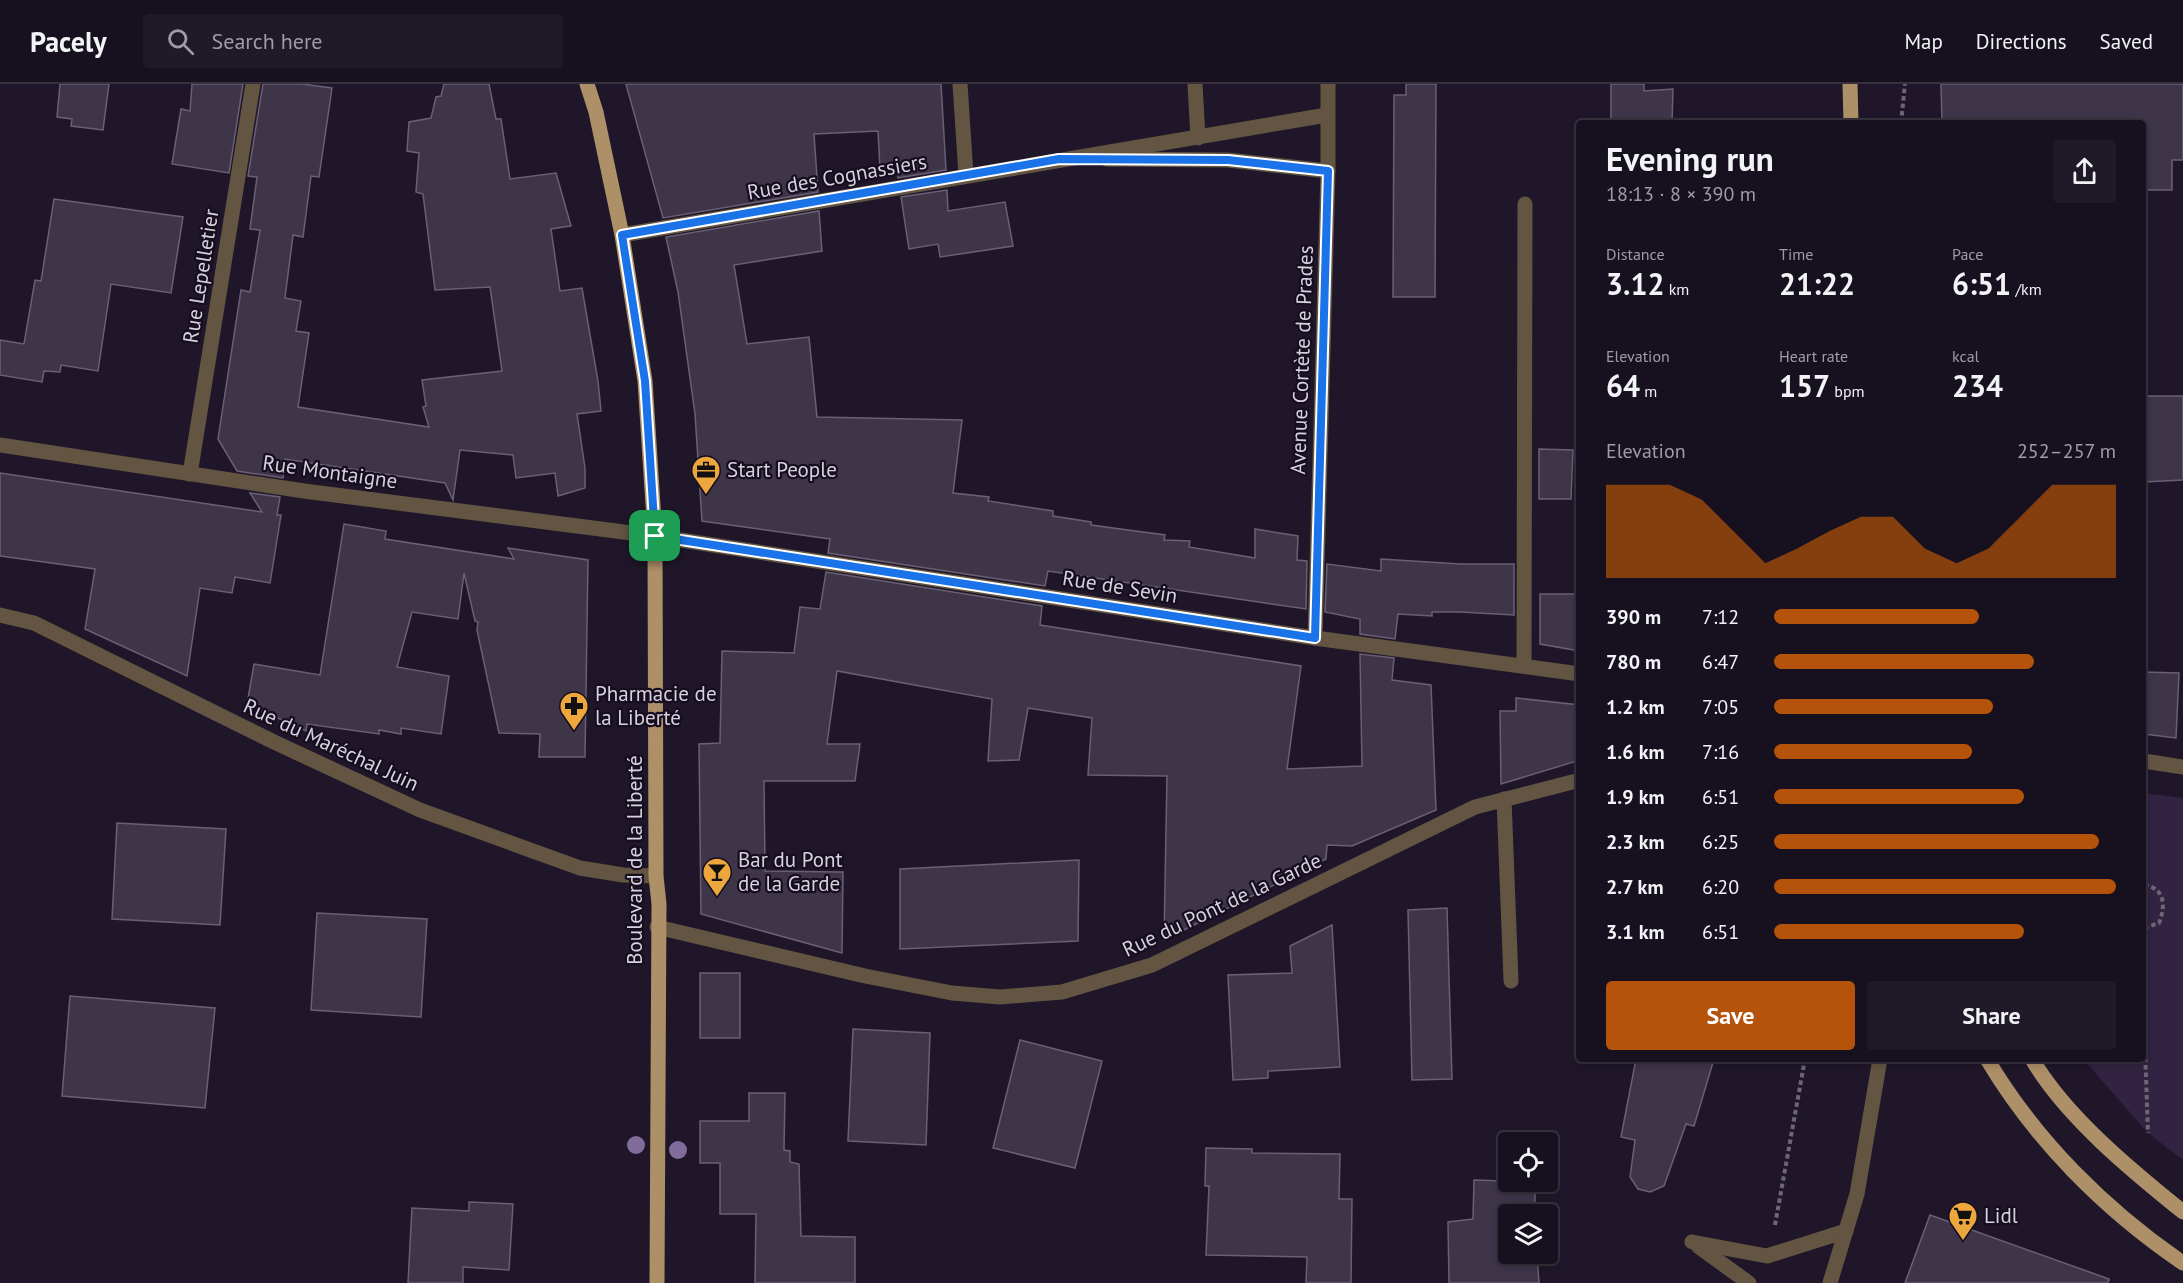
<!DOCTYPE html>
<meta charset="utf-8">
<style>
body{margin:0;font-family:"PT Sans",sans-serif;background:#201a28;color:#f1f3f6;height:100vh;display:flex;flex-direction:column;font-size:22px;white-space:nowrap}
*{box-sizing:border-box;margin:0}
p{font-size:20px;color:#9e9da4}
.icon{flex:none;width:33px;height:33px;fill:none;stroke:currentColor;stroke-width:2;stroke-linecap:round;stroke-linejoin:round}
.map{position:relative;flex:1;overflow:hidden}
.side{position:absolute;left:1576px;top:36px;width:570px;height:942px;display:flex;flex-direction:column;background:#17111f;border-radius:6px;box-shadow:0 3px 9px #0003,0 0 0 2px #36313d}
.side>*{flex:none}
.controls{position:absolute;left:1498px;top:1048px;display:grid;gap:12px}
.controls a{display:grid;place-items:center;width:60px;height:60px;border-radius:6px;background:#17111f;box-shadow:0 3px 9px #0003,0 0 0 2px #36313d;font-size:30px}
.pin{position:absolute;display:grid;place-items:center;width:51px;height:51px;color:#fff;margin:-26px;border-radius:12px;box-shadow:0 3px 9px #0006}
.round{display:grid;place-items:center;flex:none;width:63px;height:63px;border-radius:6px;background:#201a28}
.head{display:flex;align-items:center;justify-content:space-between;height:102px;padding:0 30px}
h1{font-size:33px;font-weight:800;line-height:45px}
.figures{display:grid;grid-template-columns:repeat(3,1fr);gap:9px;height:102px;padding:6px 30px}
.figures div{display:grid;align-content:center}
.figures b{font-size:30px;font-weight:800}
.figures small{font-size:16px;font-weight:400}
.figures p{font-size:16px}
.chart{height:168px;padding:12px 30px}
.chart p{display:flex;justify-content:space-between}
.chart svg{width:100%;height:108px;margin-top:6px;fill:#b45309;opacity:.7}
.primary-button{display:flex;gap:12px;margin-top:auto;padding:12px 30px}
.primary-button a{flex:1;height:69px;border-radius:6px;background:#b45309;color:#fff;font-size:24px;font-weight:800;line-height:69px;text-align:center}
.primary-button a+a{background:#201a28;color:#f1f3f6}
ul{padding:0 30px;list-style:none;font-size:20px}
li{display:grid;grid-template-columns:96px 72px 1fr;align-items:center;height:45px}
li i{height:15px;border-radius:8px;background:#b45309}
header{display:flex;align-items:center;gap:36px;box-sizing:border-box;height:84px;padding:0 30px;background:#17111f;border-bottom:2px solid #36313d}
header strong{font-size:28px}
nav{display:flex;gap:33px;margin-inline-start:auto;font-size:21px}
.search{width:420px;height:54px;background:#201a28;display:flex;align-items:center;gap:15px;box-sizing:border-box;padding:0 21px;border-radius:6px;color:#9e9da4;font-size:22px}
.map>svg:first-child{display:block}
.green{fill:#312341}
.building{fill:#3e3548;stroke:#6a6075;stroke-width:1.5}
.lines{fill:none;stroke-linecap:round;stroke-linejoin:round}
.path{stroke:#6d6676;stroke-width:4;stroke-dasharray:4.5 3;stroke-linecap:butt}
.minor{stroke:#645543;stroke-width:15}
.major{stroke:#ad8f68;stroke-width:15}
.tree{fill:#816c9b}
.route-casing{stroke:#fff;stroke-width:12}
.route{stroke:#1a73e8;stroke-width:8}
.labels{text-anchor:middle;stroke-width:4.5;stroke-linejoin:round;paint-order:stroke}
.street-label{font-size:21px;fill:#d7d1dd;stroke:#160e1f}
.poi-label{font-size:21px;fill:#d7d1dd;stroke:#160e1f;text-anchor:start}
</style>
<header>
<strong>Pacely</strong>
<div class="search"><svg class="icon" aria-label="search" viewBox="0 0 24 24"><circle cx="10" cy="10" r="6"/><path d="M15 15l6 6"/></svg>Search here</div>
<nav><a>Map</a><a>Directions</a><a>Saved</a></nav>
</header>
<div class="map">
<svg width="2183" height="1199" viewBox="0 0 2183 1199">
<rect width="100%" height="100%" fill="#1f1729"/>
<path class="green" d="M2144,709l39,5v362l-35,-27 -65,-74h61z"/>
<g class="building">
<path d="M60,0h49l-6,46 -32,-4 1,-7 -15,-2z"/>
<path d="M192,0h51l-14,89 -57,-9 9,-55 9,2z"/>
<path d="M263,0h39l30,4 -13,89 -8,-1 -8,61 -10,-2 -8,63 16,3 -5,30 13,2 -11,74 131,20 -6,-20 3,-1 -4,-26 80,-9 -12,-84 -55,3 -12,-96 -7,-2 3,-39 -12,-2 2,-29 22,-4 5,-21 5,-1 3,-12h45l7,35h5l9,60 46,-6 15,53 -20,3 9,62 22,-3 16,93 3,30 -24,3 8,54v20l-27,8 -3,-23 -39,5 -3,-23 -53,-5 -7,50 -8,-17 -160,-24 -2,19 -46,-7 -19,-32 23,-149 9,2 10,-62 -10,-1 7,-52 -9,-1z"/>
<path d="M626,0h315l5,86 -48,8 -2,-12 -16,3 -2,-38 -64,3 4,58 -155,26z"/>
<path d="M1406,0h30l-1,213h-42l1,-202h12z"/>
<path d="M1611,0h33v7l29,-2 -1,34h-61z"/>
<path d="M1941,0h242v76h-11v30h-28v-67h-202z"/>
<path d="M947,106l1,21 57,-9 8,44 -73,11 -2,-13 -29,5 -8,-52z"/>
<path d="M54,115l129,18 -12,76 -60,-9 -13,87 -37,-6 -1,7 -16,-1 -2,11 -42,-7v-35l24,4 11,-64 6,1z"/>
<path d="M819,127l3,40 -88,14 13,79 62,-7 8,80 145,3 -9,73 36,4 -1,4 65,10v5l38,6v3l74,10 -1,5 26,1 -1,6 66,11v-29l43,7 -1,24 10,1 -1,48 -258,-38 -3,15 -217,-33 2,-14 -128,-18 -7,-107 -17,-122 -12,-55z"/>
<path d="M2144,312h39v84l-39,2z"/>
<path d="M1539,365l34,1 -2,49h-32z"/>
<path d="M0,389l262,39 -12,-19 30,4 -3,18h4l-11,68 -35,-6 -3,16 -32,-5 -13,88 -102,-47 10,-60 -95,-13z"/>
<path d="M344,440l42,7 -1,8 129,20 -6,-11 80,12 -3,197h-46l1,-23 -41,-1 -22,-103 1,-8 -3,-1 -11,-48 -6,46 -46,-7 -15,55 52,9 -8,58 -40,-6v6l-22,-4v4l-72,-10 -1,7 -59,-27 7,-40 66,11z"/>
<path d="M1381,475l79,5h54v51l-54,-3h-28v4l-34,-2 -3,25 -35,-5v-15l-35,-7 2,-48 54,7z"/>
<path d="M826,488l216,34 -2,19 261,41 -14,103 75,-3 -2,-112 34,4 -2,22 39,5 5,125 -84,36 -25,-1 -1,14 -162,81 3,-164 -79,-1 4,-57 -64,-10 -9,52 -31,1 4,-62 -155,-28 -10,73h33l-5,37h-91l1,90 78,1 -1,81 -141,-39 -2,-170 21,-1 2,-92 72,2 6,-46 20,2z"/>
<path d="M1540,510h40v57l-40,-7z"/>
<path d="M2144,588l35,1 -3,65 -32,-4z"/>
<path d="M1516,614l64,7v55l-79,24 -1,-73h16z"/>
<path d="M117,739l109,6 -6,96 -108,-6z"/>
<path d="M1079,776l-1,81 -178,8v-80z"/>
<path d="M1447,824l5,171 -40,1 -4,-170z"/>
<path d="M317,829l110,6 -6,98 -110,-7z"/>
<path d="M1332,841l8,142 -72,4v7l-35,2 -5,-105 64,-2 -2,-27z"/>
<rect x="700" y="889" width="40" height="65"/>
<path d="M70,912l145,12 -10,100 -143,-12z"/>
<path d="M853,945l77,4 -4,112 -78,-4z"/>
<path d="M1020,956l82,21 -27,107 -82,-20z"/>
<path d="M1636,975h78l-20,67 -8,-2 -22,62 -14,6 -12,-3 -8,-12 5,-37 -14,-3z"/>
<path d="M749,1009h36l-1,57 6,1v11l9,2 2,72 54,1v46h-100l1,-69h-36v-51h-20v-42h49z"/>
<path d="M1206,1064l46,1v4l88,1 -1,45h13l-1,84h-45l1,-26 -101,-2 3,-69h-4z"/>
<path d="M1474,1096l61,2v33h-26v39h28l2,29h-90l-1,-61 25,-3z"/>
<path d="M469,1118l44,2 -4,66 -46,-3v16h-55l4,-75 57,3z"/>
<path d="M1930,1131l179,64 -1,4h-203z"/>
</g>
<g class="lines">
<g class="path">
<path d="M1901,39l4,-39"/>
<path d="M2144,801c21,3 22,21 15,38l-15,5"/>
<path d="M2144,936l4,113"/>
<path d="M1775,1141l30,-166"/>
</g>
<g class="minor">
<path d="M960,0l6,91"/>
<path d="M1195,0l3,54"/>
<path d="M1107,75l121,1 100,11"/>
<path d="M622,151l705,-120"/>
<path d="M0,361l304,46 351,45 660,102 265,36"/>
<path d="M190,390l63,-390"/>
<path d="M0,531l34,8 240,119 146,68 160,58 43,7 33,1"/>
<path d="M1315,554l13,-467v-87"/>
<path d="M1524,582l1,-462"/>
<path d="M2144,677l39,6"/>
<path d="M1504,715l7,182"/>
<path d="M657,843l208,49 87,17 48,4 62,-5 90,-27 323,-158 105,-27"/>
<path d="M1692,1158l75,14 79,-25"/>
<path d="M1699,1163l50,36"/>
<path d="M1830,1199l27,-89 23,-135"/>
</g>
<g class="major">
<path d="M587,0l9,28 26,123 23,146 10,155 1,340 3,28 -2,379"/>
<path d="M1850,0l1,39"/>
<path d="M1987,975c48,81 118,151 196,204"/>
<path d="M2032,975c33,57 100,112 151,153"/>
</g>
</g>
<g class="tree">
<circle cx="636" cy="1061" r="9"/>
<circle cx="678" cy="1066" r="9"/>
</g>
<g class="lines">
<g class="route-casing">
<path id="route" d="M1059,75l169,1 100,11 -13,467 -660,-102 -10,-155 -23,-146z"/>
</g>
<use href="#route" class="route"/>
</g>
<defs>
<g id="office-pin" transform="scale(1.5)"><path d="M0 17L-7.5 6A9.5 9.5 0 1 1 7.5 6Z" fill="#eea73d" stroke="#160e1f"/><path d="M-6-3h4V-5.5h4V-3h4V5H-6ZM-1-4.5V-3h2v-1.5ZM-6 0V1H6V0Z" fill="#111"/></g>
<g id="pharmacy-pin" transform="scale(1.5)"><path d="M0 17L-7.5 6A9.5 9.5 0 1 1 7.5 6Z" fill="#eea73d" stroke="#160e1f"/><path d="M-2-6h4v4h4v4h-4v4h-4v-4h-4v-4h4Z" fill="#111"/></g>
<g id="bar-pin" transform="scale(1.5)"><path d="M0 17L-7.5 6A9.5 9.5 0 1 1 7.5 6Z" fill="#eea73d" stroke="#160e1f"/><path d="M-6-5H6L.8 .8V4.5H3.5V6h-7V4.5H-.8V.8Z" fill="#111"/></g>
<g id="supermarket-pin" transform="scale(1.5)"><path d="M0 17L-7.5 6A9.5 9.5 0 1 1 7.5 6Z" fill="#eea73d" stroke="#160e1f"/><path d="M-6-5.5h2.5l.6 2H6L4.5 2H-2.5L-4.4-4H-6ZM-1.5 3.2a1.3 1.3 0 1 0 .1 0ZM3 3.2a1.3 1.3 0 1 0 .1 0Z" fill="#111"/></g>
</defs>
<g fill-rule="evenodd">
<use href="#office-pin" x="706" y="386"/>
<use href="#pharmacy-pin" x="574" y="622"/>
<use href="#bar-pin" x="717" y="788"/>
<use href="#supermarket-pin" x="1963" y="1132"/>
</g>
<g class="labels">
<g class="street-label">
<text transform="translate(837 93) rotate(-10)" y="7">Rue des Cognassiers</text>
<text transform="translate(201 192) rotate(-81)" y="7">Rue Lepelletier</text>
<text transform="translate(1302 276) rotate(-88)" y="7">Avenue Cortète de Prades</text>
<text transform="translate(330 388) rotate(8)" y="7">Rue Montaigne</text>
<text transform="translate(1120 503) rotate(9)" y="7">Rue de Sevin</text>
<text transform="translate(331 661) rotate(25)" y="7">Rue du Maréchal Juin</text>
<text transform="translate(635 776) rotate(-90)" y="7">Boulevard de la Liberté</text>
<text transform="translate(1222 821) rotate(-25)" y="7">Rue du Pont de la Garde</text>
</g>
<g class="poi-label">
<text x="727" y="393">Start People</text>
<text x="595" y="617">Pharmacie de<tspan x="595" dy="24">la Liberté</tspan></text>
<text x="738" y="783">Bar du Pont<tspan x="738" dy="24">de la Garde</tspan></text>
<text x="1984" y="1139">Lidl</text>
</g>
</g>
</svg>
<div class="controls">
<a><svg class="icon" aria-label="locate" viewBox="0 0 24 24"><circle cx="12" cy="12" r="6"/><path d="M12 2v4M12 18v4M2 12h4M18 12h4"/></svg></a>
<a><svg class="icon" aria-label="layers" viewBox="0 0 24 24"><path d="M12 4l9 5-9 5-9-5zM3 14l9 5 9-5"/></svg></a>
</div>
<div class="pin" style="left:655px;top:452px;background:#1e9e55"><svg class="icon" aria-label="arrive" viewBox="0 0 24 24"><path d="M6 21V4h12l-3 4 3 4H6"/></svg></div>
<section class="side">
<div class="head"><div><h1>Evening run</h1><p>18:13 · 8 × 390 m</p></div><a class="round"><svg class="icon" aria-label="share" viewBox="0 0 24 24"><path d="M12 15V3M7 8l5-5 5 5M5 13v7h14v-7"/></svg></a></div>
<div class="figures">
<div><p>Distance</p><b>3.12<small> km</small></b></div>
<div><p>Time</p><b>21:22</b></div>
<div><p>Pace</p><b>6:51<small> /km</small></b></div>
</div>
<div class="figures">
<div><p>Elevation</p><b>64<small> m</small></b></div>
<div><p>Heart rate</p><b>157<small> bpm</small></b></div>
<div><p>kcal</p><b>234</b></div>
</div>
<div class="chart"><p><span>Elevation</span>252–257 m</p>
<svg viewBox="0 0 160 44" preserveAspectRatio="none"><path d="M0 44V6L10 6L20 6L30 12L40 25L50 38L60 32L70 25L80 19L90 19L100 32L110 38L120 32L130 19L140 6L150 6L160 6V44z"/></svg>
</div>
<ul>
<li><b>390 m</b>7:12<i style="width:60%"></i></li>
<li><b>780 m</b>6:47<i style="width:76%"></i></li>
<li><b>1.2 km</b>7:05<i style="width:64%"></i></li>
<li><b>1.6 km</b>7:16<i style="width:58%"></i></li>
<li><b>1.9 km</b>6:51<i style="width:73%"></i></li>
<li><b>2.3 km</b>6:25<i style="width:95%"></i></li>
<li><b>2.7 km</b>6:20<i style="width:100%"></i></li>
<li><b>3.1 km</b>6:51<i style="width:73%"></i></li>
</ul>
<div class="primary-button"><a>Save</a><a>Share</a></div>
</section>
</div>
